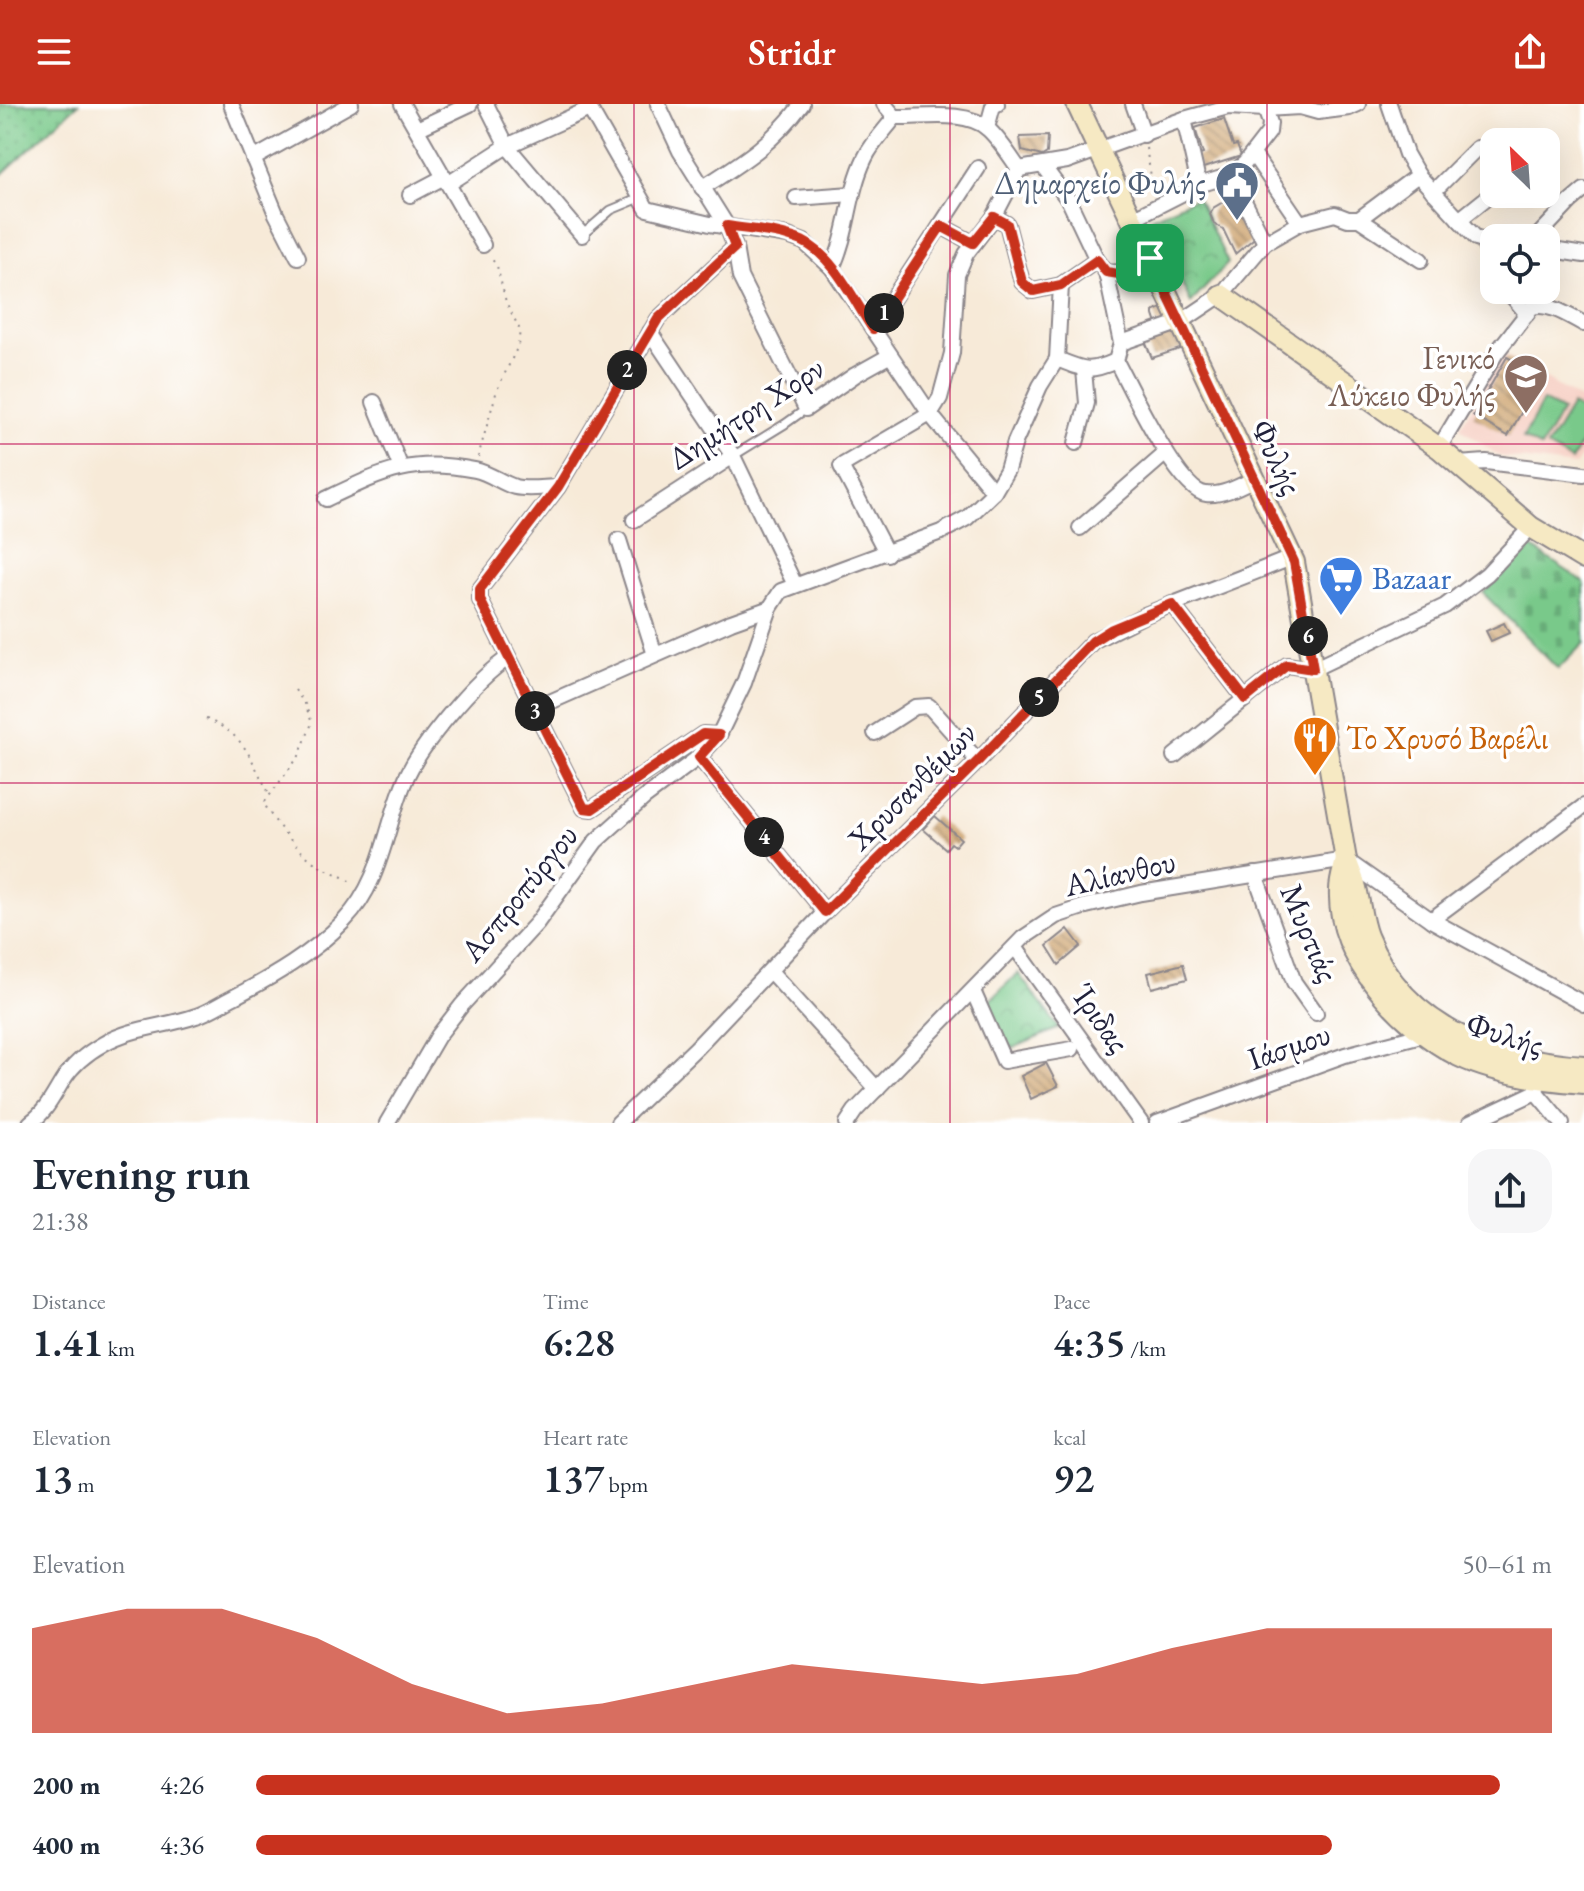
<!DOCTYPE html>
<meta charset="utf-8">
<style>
body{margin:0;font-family:"EB Garamond",serif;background:#f6f6f7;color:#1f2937;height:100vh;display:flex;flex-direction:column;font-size:30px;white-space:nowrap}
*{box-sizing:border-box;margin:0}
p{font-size:26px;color:#747a83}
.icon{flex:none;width:44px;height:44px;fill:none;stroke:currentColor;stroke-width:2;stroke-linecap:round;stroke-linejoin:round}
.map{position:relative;height:1019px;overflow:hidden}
.details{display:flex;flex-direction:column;background:#fff;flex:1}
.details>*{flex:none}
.needle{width:52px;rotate:335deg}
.fabs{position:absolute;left:1480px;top:24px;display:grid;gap:16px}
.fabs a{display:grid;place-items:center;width:80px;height:80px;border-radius:16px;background:#fff;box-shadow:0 8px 32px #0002;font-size:40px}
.pin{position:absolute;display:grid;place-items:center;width:68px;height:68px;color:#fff;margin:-34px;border-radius:16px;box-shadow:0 4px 12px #0006}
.km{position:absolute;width:40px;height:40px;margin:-20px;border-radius:50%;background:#222;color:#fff;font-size:22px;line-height:40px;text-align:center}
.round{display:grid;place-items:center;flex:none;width:84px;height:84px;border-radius:24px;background:#f6f6f7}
.overview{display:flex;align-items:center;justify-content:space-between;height:136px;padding:0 32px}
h1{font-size:44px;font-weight:600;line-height:60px}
.stats{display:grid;grid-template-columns:repeat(3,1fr);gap:12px;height:136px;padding:8px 32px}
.stats div{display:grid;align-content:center}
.stats b{font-size:40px;font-weight:600}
.stats small{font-size:22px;font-weight:400}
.stats p{font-size:22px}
.chart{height:224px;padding:16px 32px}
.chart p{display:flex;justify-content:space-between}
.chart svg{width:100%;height:144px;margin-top:8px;fill:#c8321e;opacity:.7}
ul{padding:0 32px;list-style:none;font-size:26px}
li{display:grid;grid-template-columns:128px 96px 1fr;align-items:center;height:60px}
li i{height:20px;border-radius:10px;background:#c8321e}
header{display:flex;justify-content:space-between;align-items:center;height:104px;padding:0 32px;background:#c8321e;color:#fff;font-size:36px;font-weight:600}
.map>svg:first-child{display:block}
.built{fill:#f7d1c6}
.grass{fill:url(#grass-dots);stroke:#4e7662;stroke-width:2}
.cemetery{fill:url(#cemetery-stones);stroke:#4e7662;stroke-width:2}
.park{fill:url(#park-crowns);stroke:#4e7662;stroke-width:2}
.pitch{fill:#79c98a;stroke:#4e7662;stroke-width:2}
.building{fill:url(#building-back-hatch)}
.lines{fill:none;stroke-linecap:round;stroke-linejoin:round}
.lane-casing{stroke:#8c868a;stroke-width:11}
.street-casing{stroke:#8c868a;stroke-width:18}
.secondary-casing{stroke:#8c868a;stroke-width:24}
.path{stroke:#8c868a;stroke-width:2;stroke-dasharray:2 6;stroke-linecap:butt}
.lane{stroke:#fff;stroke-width:7}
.street{stroke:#fff;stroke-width:14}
.secondary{stroke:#f6e9c3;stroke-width:20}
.route-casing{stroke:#fff;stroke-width:16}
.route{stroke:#c8321e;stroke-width:10}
.grid{fill:none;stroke:#c2185b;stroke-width:2;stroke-opacity:0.55}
.labels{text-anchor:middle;stroke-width:7;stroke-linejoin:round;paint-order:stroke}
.service-label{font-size:32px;fill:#4e5e75;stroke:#fff;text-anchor:end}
.education-label{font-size:32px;fill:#785e54;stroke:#fff;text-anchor:end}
.street-label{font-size:32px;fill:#22223b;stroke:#fff}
.shop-label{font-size:32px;fill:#366cbe;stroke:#fff;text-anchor:start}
.food-label{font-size:32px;fill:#c56008;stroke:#fff;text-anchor:start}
</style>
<header><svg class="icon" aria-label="menu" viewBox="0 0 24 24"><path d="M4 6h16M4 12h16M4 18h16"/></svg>Stridr<svg class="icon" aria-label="share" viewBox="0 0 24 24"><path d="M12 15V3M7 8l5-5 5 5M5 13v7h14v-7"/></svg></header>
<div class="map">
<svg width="1584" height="1019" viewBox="0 0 1584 1019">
<defs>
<pattern id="grass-dots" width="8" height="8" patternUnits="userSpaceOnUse" patternTransform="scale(2)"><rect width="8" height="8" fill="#79c98a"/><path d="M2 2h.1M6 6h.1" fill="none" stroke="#68ac78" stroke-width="1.8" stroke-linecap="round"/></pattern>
<pattern id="cemetery-stones" width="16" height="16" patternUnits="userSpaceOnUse" patternTransform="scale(2)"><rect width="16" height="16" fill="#79c98a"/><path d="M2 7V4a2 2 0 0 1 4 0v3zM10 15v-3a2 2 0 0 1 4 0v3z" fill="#68ac78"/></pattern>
<pattern id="park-crowns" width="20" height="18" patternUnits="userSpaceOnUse" patternTransform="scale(2)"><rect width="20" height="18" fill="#79c98a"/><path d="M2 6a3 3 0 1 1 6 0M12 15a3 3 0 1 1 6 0" fill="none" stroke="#68ac78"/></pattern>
<pattern id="building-back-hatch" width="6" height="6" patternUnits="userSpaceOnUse" patternTransform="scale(2)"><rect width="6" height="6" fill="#d0a977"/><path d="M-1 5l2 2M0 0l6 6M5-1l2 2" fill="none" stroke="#a88963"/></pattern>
</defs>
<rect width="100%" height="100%" fill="#fff"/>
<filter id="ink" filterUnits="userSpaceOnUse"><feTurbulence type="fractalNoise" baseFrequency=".0125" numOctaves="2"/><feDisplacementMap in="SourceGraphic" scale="16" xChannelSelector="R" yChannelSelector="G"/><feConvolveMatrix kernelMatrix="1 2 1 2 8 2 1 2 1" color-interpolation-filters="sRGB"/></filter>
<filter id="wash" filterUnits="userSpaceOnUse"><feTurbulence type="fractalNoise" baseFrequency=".006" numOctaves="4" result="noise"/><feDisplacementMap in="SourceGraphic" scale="32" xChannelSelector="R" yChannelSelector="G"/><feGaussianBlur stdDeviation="1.8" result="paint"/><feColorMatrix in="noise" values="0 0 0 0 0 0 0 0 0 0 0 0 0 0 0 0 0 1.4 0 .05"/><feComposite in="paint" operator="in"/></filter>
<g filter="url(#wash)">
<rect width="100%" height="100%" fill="#f7ead8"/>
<path class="built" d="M1503,249l81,49v49l-9,15 -76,-10 -39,-28z"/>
<path class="grass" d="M0,0h78l-78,72z"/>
<path class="cemetery" d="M1531,443l53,35v61l-26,26 -75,-76z"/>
<g class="park">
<path d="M1197,93l31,66 -37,40 -40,-85z"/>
<path d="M1018,869l41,55 -52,23 -20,-48z"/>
</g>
<g class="pitch">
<path d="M1543,297l19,10 -21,37 -18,-10z"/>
<path d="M1572,301l12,7v26l-13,23 -24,-14z"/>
</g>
<g id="blocks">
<g class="building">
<path d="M1224,15l9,27 4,-1 4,11 -41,13 -4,-13 7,-2 -8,-26z"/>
<path d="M1048,32l-1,17 -5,3 -20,-5 -2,-14z"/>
<path d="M1237,90l21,41 -23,19 -12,-25 -9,-5 -4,-10 3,-6z"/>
<path d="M1166,202l7,15 -16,3 -4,-12z"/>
<path d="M1176,221l10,22 -34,11 -8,-19z"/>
<path d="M1507,253l35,19 -34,60 -35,-20z"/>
<path d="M1504,519l5,10 -18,8 -5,-10z"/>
<path d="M935,712l26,23 -6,7 -4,-3 -5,6 -23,-20z"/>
<path d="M1068,825l13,17 -22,19 -12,-19z"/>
<path d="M1183,860l4,15 -35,9 -4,-15z"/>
<path d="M1046,959l12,23 -27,13 -10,-23z"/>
</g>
</g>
</g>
<g filter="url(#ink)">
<use href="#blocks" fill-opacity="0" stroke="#8c868a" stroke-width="2"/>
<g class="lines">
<g class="lane-casing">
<g id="lane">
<path d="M582,131l29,-25 29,-12"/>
<path d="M733,352l52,-32 21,-15"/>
</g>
</g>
<g class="street-casing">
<g id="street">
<path d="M231,0l45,110 22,43"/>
<path d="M402,0l81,141"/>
<path d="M486,0l21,42 75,89"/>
<path d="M587,0l60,105 63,15 78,12 16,6 28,26 98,146 64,78"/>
<path d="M658,0l22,47 47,75 8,21 5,30 66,132 49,-34 34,-19"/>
<path d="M884,0l11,13c27,1 71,-8 93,12 12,11 22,27 31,40"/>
<path d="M1133,0l11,31"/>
<path d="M1389,0l17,50 12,21 58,63 18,3"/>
<path d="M1184,15l15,66"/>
<path d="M987,24l6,-22 4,-2"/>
<path d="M417,25l53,-25"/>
<path d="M1253,50l47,69"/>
<path d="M253,55l98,-55"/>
<path d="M1043,62l26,35 28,59 9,12c19,3 28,-5 44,-14"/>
<path d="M1231,71l34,68"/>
<path d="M448,80l59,-38 82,-37"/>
<path d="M702,84c42,-27 70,-44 100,-84"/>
<path d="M1433,88l44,-44"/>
<path d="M410,91l34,-18"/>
<path d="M796,94l56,-4"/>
<path d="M994,113l13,7 15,58 11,9 28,-6 36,-25"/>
<path d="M1132,115l67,-34 32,-10 14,-12 24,-31 1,-9 -5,-14"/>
<path d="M1359,115l62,41"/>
<path d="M1459,116l35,-28"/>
<path d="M941,122l32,17"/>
<path d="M1536,134l34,-36 14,-12"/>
<path d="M1483,137l11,27"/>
<path d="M1546,145l38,6"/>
<path d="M832,164c17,-35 16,-75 33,-110 7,-15 20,-28 30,-41"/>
<path d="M1106,168l15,71"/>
<path d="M1507,186l20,24"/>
<path d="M873,225l105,-161"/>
<path d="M650,228l83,124 62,129"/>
<path d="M1057,255c27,11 32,14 59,2l5,-18 60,-21 40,-27 44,-52 35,-20 35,-9 13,5h11l59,-44"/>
<path d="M1116,257c14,26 63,131 90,133 16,2 34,-8 48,-15"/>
<path d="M374,298l27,66"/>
<path d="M1076,339l11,-40 -3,-33"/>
<path d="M1439,344l57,-95 36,-46c17,-5 37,9 52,17"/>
<path d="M1458,360l28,-2 98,12"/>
<path d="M326,395c57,-27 85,-42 149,-29 15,3 26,13 40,17 12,3 30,0 43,0"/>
<path d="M634,416l99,-64"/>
<path d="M1080,424l86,-75"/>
<path d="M619,436l36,115"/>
<path d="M887,450l-46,-88 89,-52 10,-16 12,-45 5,-78 9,-21 28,-37 25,-48 48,-8 117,-42 44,-12 37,2 35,-2 18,5 31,-4 9,-4"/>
<path d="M1172,500l73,95"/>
<path d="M534,605l197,-87 39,-14"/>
<path d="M875,629l40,-26 14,-1 49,55"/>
<path d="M719,631l-16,-1 -111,75 -8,-1 -104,-208v-11l78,-102 100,-168 77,-72"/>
<path d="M1174,652l113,-91 26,4 132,-63 42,-32 44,-47"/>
<path d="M699,653l126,155"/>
<path d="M1255,770l39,108 22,31"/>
<path d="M1431,816l153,-114"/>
<path d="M1015,843l126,176"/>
<path d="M770,867l107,118"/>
<path d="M973,887l31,70 68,-12"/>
<path d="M1536,988l26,31"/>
<path d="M30,1019c16,-11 23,-27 33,-43 10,-16 24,-27 40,-36 29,-17 62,-17 93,-28 13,-4 26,-13 38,-19 40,-21 78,-43 110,-76 37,-38 41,-91 60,-138 13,-35 73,-105 104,-125"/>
<path d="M387,1019l51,-87 24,-31 75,-82 59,-82 48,-43 55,-41 20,-22 25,-52 26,-75 11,-17 160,-59 26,-14 27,-26 13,-22 8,-28 25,-56 17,-27 4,-74"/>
<path d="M618,1019l78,-75 129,-136 153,-151 115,-120 52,-26 146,-57"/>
<path d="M847,1019l8,-12 168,-173 33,-22 30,-10 55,-13 205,-33 85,60 153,84"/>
<path d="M1157,1019l188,-68 84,-22"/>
<path d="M1470,1019l66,-31 5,-22"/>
</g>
</g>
<g class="secondary-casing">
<g id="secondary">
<path d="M1077,0l217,458 52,298c3,9 8,19 10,28 4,16 5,32 11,48 37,92 125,124 217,130"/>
<path d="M1221,191l218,153 92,79 53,32"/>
<path d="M1346,756c-2,9 -6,20 -6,30 -3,68 62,137 119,166 37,18 84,24 125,27"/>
</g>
</g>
<g class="path">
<path d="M1146,44l8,45"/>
<path d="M478,353l19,-67 21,-44 2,-16 -14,-28 -9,-36 -6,-8"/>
<path d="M295,586l10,14 7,19 -13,33 -35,47c9,19 37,51 54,62 11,7 24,10 34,18"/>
<path d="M206,615c40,16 43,38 62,72"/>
</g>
<use href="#lane" class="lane"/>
<use href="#street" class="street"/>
<use href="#secondary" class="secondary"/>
</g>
</g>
<g class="lines" filter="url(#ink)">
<g class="route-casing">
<path id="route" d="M994,113l13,7 15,58 11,9 28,-6 36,-25 9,12 13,2 10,-3 21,-13 144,304 19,107 -26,-4 -42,34 -73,-95 -60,25 -19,12 -115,120 -153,151 -126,-155 20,-22 -16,-1 -111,75 -8,-1 -104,-208v-11l78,-102 100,-168 77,-72 -8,-21c24,4 52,5 75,15 32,15 52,60 71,88l68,-103 32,17z"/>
</g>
<use href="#route" class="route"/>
</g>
<path class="grid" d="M317,0v1019M634,0v1019M950,0v1019M1267,0v1019M0,340h1584M0,679h1584"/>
<defs>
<g id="civic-pin" transform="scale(2.3)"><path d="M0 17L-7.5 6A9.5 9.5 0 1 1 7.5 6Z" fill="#5c6f8a" stroke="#fff"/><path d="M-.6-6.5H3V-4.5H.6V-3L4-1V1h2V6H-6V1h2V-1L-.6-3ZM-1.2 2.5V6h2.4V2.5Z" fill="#fff"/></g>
<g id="school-pin" transform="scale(2.3)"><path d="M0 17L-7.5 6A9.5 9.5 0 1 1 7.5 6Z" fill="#8d6e63" stroke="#fff"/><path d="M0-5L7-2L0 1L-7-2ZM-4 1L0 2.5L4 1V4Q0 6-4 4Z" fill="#fff"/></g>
<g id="supermarket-pin" transform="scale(2.3)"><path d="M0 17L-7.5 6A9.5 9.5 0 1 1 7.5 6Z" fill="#3f7fe0" stroke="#fff"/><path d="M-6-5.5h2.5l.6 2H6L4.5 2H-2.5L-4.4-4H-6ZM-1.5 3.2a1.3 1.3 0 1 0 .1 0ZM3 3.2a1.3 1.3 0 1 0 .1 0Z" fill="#fff"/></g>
<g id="restaurant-pin" transform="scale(2.3)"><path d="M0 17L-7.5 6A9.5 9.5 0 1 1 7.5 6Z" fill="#e8710a" stroke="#fff"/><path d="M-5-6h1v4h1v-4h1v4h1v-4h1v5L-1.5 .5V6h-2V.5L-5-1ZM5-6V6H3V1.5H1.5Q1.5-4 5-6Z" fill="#fff"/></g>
</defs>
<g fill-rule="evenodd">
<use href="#civic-pin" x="1237" y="79"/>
<use href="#school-pin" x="1526" y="272"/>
<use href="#supermarket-pin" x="1341" y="474"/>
<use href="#restaurant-pin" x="1315" y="634"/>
</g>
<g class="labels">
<g class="service-label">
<text x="1206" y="90">Δημαρχείο Φυλής</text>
</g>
<g class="education-label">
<text x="1495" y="265">Γενικό<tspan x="1495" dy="37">Λύκειο Φυλής</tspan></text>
</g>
<g class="street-label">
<text transform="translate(746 309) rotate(-33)" y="11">Δημήτρη Χορν</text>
<text transform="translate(1277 353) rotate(65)" y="11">Φυλής</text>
<text transform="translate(912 682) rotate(-45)" y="11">Χρυσανθέμων</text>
<text transform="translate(1120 769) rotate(-13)" y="11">Αλίανθου</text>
<text transform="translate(519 789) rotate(-51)" y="11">Ασπροπύργου</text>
<text transform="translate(1310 829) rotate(67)" y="11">Μυρτιάς</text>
<text transform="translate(1101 914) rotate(55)" y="11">Ίριδας</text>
<text transform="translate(1505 930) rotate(17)" y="11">Φυλής</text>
<text transform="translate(1289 942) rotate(-19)" y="11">Ιάσμου</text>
</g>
<g class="shop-label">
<text x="1372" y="485">Bazaar</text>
</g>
<g class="food-label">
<text x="1346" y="645">Το Χρυσό Βαρέλι</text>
</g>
</g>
</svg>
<div class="fabs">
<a><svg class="needle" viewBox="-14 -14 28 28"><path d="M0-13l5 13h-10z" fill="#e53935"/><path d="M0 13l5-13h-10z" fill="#747a83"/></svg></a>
<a><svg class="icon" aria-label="locate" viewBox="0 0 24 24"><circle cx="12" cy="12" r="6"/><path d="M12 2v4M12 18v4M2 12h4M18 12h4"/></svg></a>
</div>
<div class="pin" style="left:1150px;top:154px;background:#1e9e55"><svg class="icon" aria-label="arrive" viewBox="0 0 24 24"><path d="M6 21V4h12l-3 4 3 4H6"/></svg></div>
<b class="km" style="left:884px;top:209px">1</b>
<b class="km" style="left:627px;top:266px">2</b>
<b class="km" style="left:535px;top:607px">3</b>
<b class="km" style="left:764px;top:733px">4</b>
<b class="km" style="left:1039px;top:593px">5</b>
<b class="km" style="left:1308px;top:532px">6</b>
</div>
<section class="details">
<div class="overview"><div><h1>Evening run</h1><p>21:38</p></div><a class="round"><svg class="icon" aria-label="share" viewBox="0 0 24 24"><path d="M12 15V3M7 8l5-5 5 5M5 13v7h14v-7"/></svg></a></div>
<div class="stats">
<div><p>Distance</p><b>1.41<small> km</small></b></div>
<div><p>Time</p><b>6:28</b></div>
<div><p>Pace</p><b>4:35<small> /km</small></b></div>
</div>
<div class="stats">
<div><p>Elevation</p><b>13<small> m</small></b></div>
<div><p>Heart rate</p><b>137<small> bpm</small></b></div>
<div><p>kcal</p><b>92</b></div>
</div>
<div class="chart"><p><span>Elevation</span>50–61 m</p>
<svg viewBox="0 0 160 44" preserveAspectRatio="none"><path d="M0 44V12L10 6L20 6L30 15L40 29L50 38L60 35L70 29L80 23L90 26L100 29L110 26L120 18L130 12L140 12L150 12L160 12V44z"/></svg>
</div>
<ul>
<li><b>200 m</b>4:26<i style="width:96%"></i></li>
<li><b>400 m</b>4:36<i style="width:83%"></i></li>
</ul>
</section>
